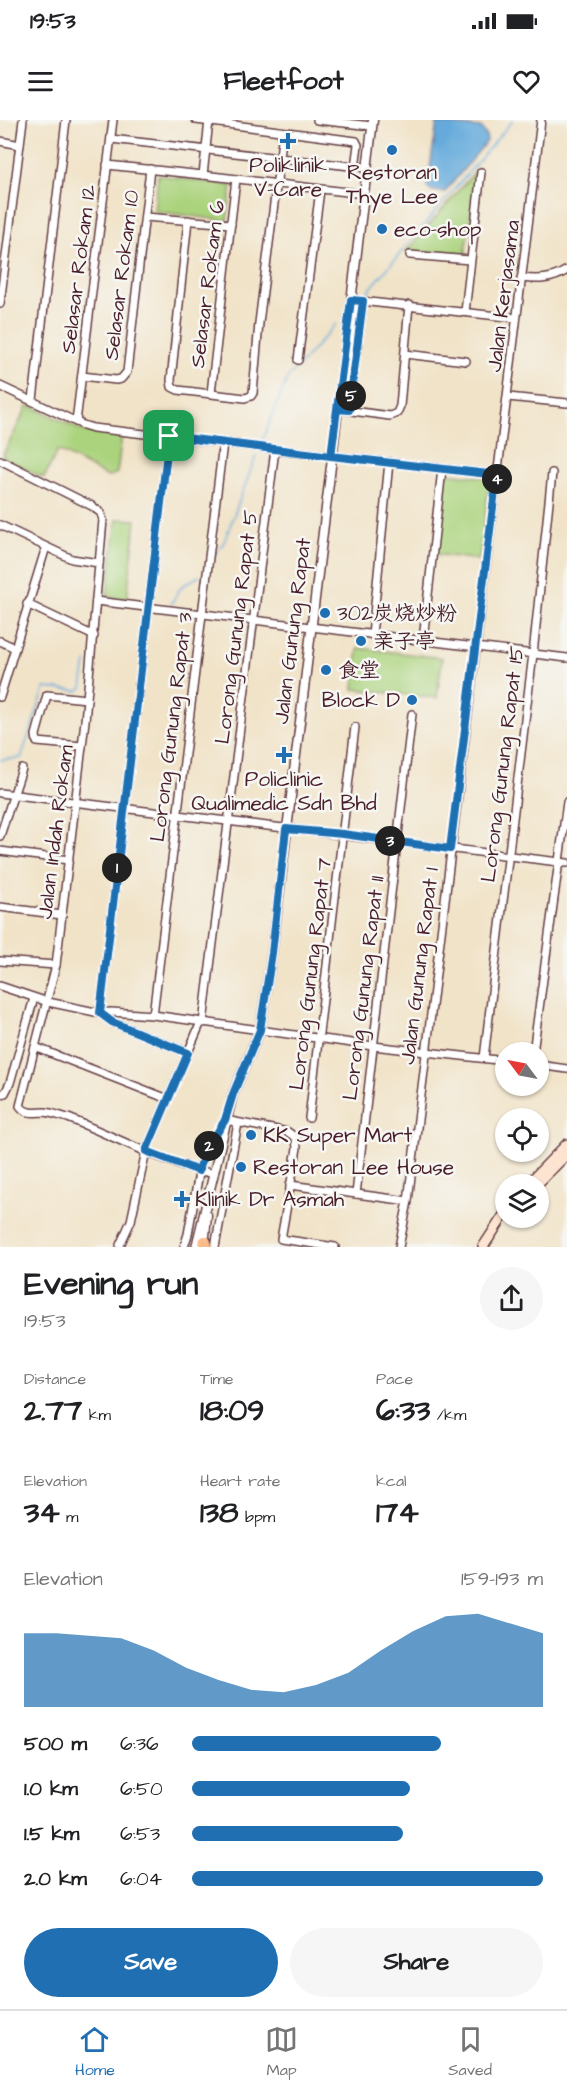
<!DOCTYPE html>
<meta charset="utf-8">
<style>
body{margin:0;font-family:"Architects Daughter","LXGW WenKai TC",sans-serif;background:#f6f6f6;color:#202124;height:100vh;display:flex;flex-direction:column;font-size:22px;white-space:nowrap}
*{box-sizing:border-box;margin:0}
p{font-size:20px;color:#757577}
.icon{flex:none;width:33px;height:33px;fill:none;stroke:currentColor;stroke-width:2;stroke-linecap:round;stroke-linejoin:round}
.map{position:relative;height:1127px;overflow:hidden}
.panel{display:flex;flex-direction:column;background:#fff;flex:1}
.panel>*{flex:none}
.needle{width:39px;rotate:302deg}
.buttons{position:absolute;left:495px;top:922px;display:grid;gap:12px}
.buttons a{display:grid;place-items:center;width:54px;height:54px;border-radius:50%;background:#fff;box-shadow:0 2px 4px #0004;font-size:30px}
.pin{position:absolute;display:grid;place-items:center;width:51px;height:51px;color:#fff;margin:-26px;border-radius:12px;box-shadow:0 3px 9px #0006}
.km{position:absolute;width:30px;height:30px;margin:-15px;border-radius:50%;background:#222;color:#fff;font-size:16px;line-height:30px;text-align:center}
.round{display:grid;place-items:center;flex:none;width:63px;height:63px;border-radius:32px;background:#f6f6f6}
.overview{display:flex;align-items:center;justify-content:space-between;height:102px;padding:0 24px}
h1{font-size:33px;font-weight:700;line-height:45px}
.figures{display:grid;grid-template-columns:repeat(3,1fr);gap:9px;height:102px;padding:6px 24px}
.figures div{display:grid;align-content:center}
.figures b{font-size:30px;font-weight:700}
.figures small{font-size:16px;font-weight:400}
.figures p{font-size:16px}
.chart{height:168px;padding:12px 24px}
.chart p{display:flex;justify-content:space-between}
.chart svg{width:100%;height:108px;margin-top:6px;fill:#1f6fb2;opacity:.7}
.cta{display:flex;gap:12px;margin-top:auto;padding:12px 24px}
.cta a{flex:1;height:69px;border-radius:36px;background:#1f6fb2;color:#fff;font-size:24px;font-weight:700;line-height:69px;text-align:center}
.cta a+a{background:#f6f6f6;color:#202124}
ul{padding:0 24px;list-style:none;font-size:20px}
li{display:grid;grid-template-columns:96px 72px 1fr;align-items:center;height:45px}
li i{height:15px;border-radius:8px;background:#1f6fb2}
.status{display:flex;justify-content:space-between;align-items:center;height:42px;padding:0 30px;background:#fff;direction:ltr}
.status svg{height:16px;fill:currentColor}
header{display:flex;justify-content:space-between;align-items:center;height:78px;padding:0 24px;background:#fff;font-size:27px;font-weight:700}
.tab-bar{display:flex;justify-content:space-around;align-items:center;height:84px;border-top:2px solid #e0e0e0;background:#fff;font-size:16px;color:#757577}
.tab-bar a{display:grid;justify-items:center;gap:3px}
.tab-bar .current{color:#1f6fb2}
.map>svg:first-child{display:block}
.green{fill:#abd37d;stroke:#7a7954;stroke-width:1.5}
.water{fill:#65aadb;stroke:#586483;stroke-width:1.5}
.lines{fill:none;stroke-linecap:round;stroke-linejoin:round}
.stream{stroke:#65aadb;stroke-width:1.5}
.minor-casing{stroke:#633c43;stroke-width:10}
.tertiary-casing{stroke:#633c43;stroke-width:11}
.secondary-casing{stroke:#633c43;stroke-width:12}
.trunk-casing{stroke:#633c43;stroke-width:15}
.minor{stroke:#fff;stroke-width:7}
.tertiary{stroke:#fff;stroke-width:8}
.secondary{stroke:#fde4d1;stroke-width:9}
.trunk{stroke:#fabc8b;stroke-width:12}
.route-casing{stroke:#fff;stroke-width:12}
.route{stroke:#1f6fb2;stroke-width:8}
.poi-dot{fill:#1f6fb2;stroke:#f6f6f2;stroke-width:2}
.labels{text-anchor:middle;stroke-width:5;stroke-linejoin:round;paint-order:stroke}
.poi-label{font-size:21px;fill:#4a1f2b;stroke:#f6f6f2;text-anchor:start}
.street-label{font-size:21px;fill:#4a1f2b;stroke:#f6f6f2}
</style>
<div class="status"><b>19:53</b><svg viewBox="0 0 49 12"><path d="M0 12V9h3v3zM5 12V6h3v6zM10 12V3h3v9zM15 12V0h3v12zM26 1h20v11H26zM47 4h2v5h-2z"/></svg></div>
<header><svg class="icon" aria-label="menu" viewBox="0 0 24 24"><path d="M4 6h16M4 12h16M4 18h16"/></svg>Fleetfoot<svg class="icon" aria-label="heart" viewBox="0 0 24 24"><path d="M12 20l-8-8c-3-5 5-10 8-4 3-6 11-1 8 4z"/></svg></header>
<div class="map">
<svg width="567" height="1127" viewBox="0 0 567 1127">
<rect width="100%" height="100%" fill="#f6f6f2"/>
<filter id="ink" filterUnits="userSpaceOnUse"><feTurbulence type="fractalNoise" baseFrequency=".0167" numOctaves="2"/><feDisplacementMap in="SourceGraphic" scale="12" xChannelSelector="R" yChannelSelector="G"/><feConvolveMatrix kernelMatrix="1 2 1 2 8 2 1 2 1" color-interpolation-filters="sRGB"/></filter>
<filter id="wash" filterUnits="userSpaceOnUse"><feTurbulence type="fractalNoise" baseFrequency=".008" numOctaves="4" result="noise"/><feDisplacementMap in="SourceGraphic" scale="24" xChannelSelector="R" yChannelSelector="G"/><feGaussianBlur stdDeviation="1.35" result="paint"/><feColorMatrix in="noise" values="0 0 0 0 0 0 0 0 0 0 0 0 0 0 0 0 0 1.4 0 .05"/><feComposite in="paint" operator="in"/></filter>
<g filter="url(#wash)">
<rect width="100%" height="100%" fill="#f1e3c8"/>
<g class="green">
<path d="M477,49l-12,87 -58,-5z"/>
<path d="M158,55l74,11 -5,35 -73,-10z"/>
<path d="M28,285l56,26 38,4 -5,38 -9,4 -50,-27 -14,28 -42,-21z"/>
<path d="M446,353l44,5 -11,82 -44,-6z"/>
<path d="M117,399l19,1 -9,79 -20,-3z"/>
<path d="M358,528l84,10 -5,40 -83,-9z"/>
</g>
<path class="water" d="M437,3l44,5 5,7 1,6 -42,51 -14,-1 -4,-4z"/>
<g class="lines">
<g class="stream">
<path d="M365,175l148,-175"/>
<path d="M261,324l26,-65 49,-55"/>
<path d="M213,437l11,-15 32,-86"/>
<path d="M171,484l10,-17 18,-11"/>
<path d="M0,640l21,-2 24,-70 33,3 4,-3 4,-26"/>
</g>
</g>
</g>
<g filter="url(#ink)">
<g class="lines">
<g class="minor-casing">
<g id="minor">
<path d="M196,0l160,21 2,4 -3,22"/>
<path d="M317,0l55,6"/>
<path d="M111,19l257,29"/>
<path d="M0,21l20,4"/>
<path d="M107,45l96,10 161,19"/>
<path d="M203,55l6,-54"/>
<path d="M145,97l86,7"/>
<path d="M188,100l-17,160 1,7 6,3 67,8 6,-2 2,-3 6,-70 24,-191"/>
<path d="M410,135l60,5"/>
<path d="M521,158c17,2 31,2 46,-8"/>
<path d="M351,180l165,18"/>
<path d="M0,184l23,-184"/>
<path d="M465,192l16,-140"/>
<path d="M405,234l61,7"/>
<path d="M298,240l22,-170"/>
<path d="M82,256l34,4 5,-1 6,-7 23,-203"/>
<path d="M0,266l83,39 10,3 404,47"/>
<path d="M211,273l25,-214"/>
<path d="M508,277l59,6"/>
<path d="M33,280l33,-280"/>
<path d="M337,289l53,7 7,-3 3,-7 9,-101"/>
<path d="M349,290l14,-109"/>
<path d="M76,302l37,-302"/>
<path d="M0,340l92,46 9,7 2,7 -18,201 -29,244 -36,141c7,9 15,6 25,6 8,1 15,4 23,6 48,19 95,45 146,56"/>
<path d="M0,405l72,34 27,4"/>
<path d="M96,481l471,57"/>
<path d="M27,484l67,32"/>
<path d="M372,515l17,-173"/>
<path d="M423,520l19,-171"/>
<path d="M0,521l15,7"/>
<path d="M0,577l46,-150"/>
<path d="M82,626l-45,-4 -1,-7 11,-40 40,4"/>
<path d="M0,673l567,70"/>
<path d="M0,716l22,-67"/>
<path d="M0,731l69,9"/>
<path d="M0,787l62,8"/>
<path d="M0,841l56,4"/>
<path d="M0,866l48,16 52,11 11,-1 42,3 220,31 133,15"/>
<path d="M100,893l69,-577"/>
<path d="M100,893l12,9 76,31"/>
<path d="M153,895l70,-572"/>
<path d="M203,903l72,-574"/>
<path d="M35,927l133,52"/>
<path d="M533,933l34,-251"/>
<path d="M484,938l49,-404 19,-181"/>
<path d="M538,945l29,4"/>
<path d="M0,974l5,-1 5,-10 24,-85"/>
<path d="M309,998l46,-391"/>
<path d="M290,1065l118,16"/>
<path d="M356,1074l56,-480"/>
<path d="M120,1125l11,-24 15,-70 55,-129"/>
<path d="M184,1127l4,-13 13,-72 24,-42 63,12 8,6 1,10 -16,91 54,8"/>
<path d="M215,1127l23,-124"/>
<path d="M399,1127l9,-46 133,-1081"/>
</g>
</g>
<g class="tertiary-casing">
<g id="tertiary">
<path d="M196,1127l37,-153 27,-64 12,-77 101,-833"/>
<path d="M204,1127l3,-32"/>
</g>
</g>
<g class="secondary-casing">
<g id="secondary">
<path d="M527,1065l40,-41"/>
<path d="M536,1065l31,-31"/>
<path d="M483,1127l23,-35"/>
</g>
</g>
<g class="trunk-casing">
<path id="trunk" d="M205,1122l1,5"/>
</g>
<use href="#minor" class="minor"/>
<use href="#tertiary" class="tertiary"/>
<use href="#secondary" class="secondary"/>
<use href="#trunk" class="trunk"/>
</g>
</g>
<g class="lines" filter="url(#ink)">
<g class="route-casing">
<path id="route" d="M169,316l-69,577 12,9 76,31 -42,98 53,20 4,-15 22,-36 8,-26 27,-64 12,-77 14,-124 57,5 107,15 47,-374 -166,-19 20,-156 12,1 -14,109 -12,-1 -6,47 -162,-20"/>
</g>
<use href="#route" class="route"/>
</g>
<g class="poi-dot">
<path d="M285 12h6v6h6v6h-6v6h-6v-6h-6v-6h6z"/>
<circle cx="392" cy="30" r="6"/>
<circle cx="382" cy="109" r="6"/>
<circle cx="325" cy="493" r="6"/>
<circle cx="361" cy="521" r="6"/>
<circle cx="326" cy="550" r="6"/>
<circle cx="412" cy="580" r="6"/>
<path d="M281 626h6v6h6v6h-6v6h-6v-6h-6v-6h6z"/>
<circle cx="251" cy="1015" r="6"/>
<circle cx="241" cy="1047" r="6"/>
<path d="M179 1070h6v6h6v6h-6v6h-6v-6h-6v-6h6z"/>
</g>
<g class="labels">
<g class="poi-label">
<text x="288" y="52" text-anchor="middle">Poliklinik<tspan x="288" dy="24">V-Care</tspan></text>
<text x="392" y="59" text-anchor="middle">Restoran<tspan x="392" dy="24">Thye Lee</tspan></text>
<text x="394" y="116">eco-shop</text>
<text x="337" y="500">302炭烧炒粉</text>
<text x="373" y="528">亲子亭</text>
<text x="338" y="557">食堂</text>
<text x="400" y="587" text-anchor="end">Block D</text>
<text x="284" y="666" text-anchor="middle">Policlinic<tspan x="284" dy="24">Qualimedic Sdn Bhd</tspan></text>
<text x="263" y="1022">KK Super Mart</text>
<text x="253" y="1054">Restoran Lee House</text>
<text x="195" y="1086">Klinik Dr Asmah</text>
</g>
<g class="street-label">
<text transform="translate(78 149) rotate(-83)" y="7">Selasar Rokam 12</text>
<text transform="translate(121 155) rotate(-83)" y="7">Selasar Rokam 10</text>
<text transform="translate(207 164) rotate(-83)" y="7">Selasar Rokam 6</text>
<text transform="translate(503 176) rotate(-83)" y="7">Jalan Kerjasama</text>
<text transform="translate(236 507) rotate(-83)" y="7">Lorong Gunung Rapat 5</text>
<text transform="translate(292 511) rotate(-83)" y="7">Jalan Gunung Rapat</text>
<text transform="translate(171 607) rotate(-83)" y="7">Lorong Gunung Rapat 3</text>
<text transform="translate(502 644) rotate(-83)" y="7">Lorong Gunung Rapat 15</text>
<text transform="translate(55 712) rotate(-83)" y="7">Jalan Indah Rokam</text>
<text transform="translate(419 846) rotate(-83)" y="7">Jalan Gunung Rapat 1</text>
<text transform="translate(310 854) rotate(-83)" y="7">Lorong Gunung Rapat 7</text>
<text transform="translate(363 868) rotate(-83)" y="7">Lorong Gunung Rapat 11</text>
</g>
</g>
</svg>
<div class="buttons">
<a><svg class="needle" viewBox="-14 -14 28 28"><path d="M0-13l5 13h-10z" fill="#e53935"/><path d="M0 13l5-13h-10z" fill="#757577"/></svg></a>
<a><svg class="icon" aria-label="locate" viewBox="0 0 24 24"><circle cx="12" cy="12" r="6"/><path d="M12 2v4M12 18v4M2 12h4M18 12h4"/></svg></a>
<a><svg class="icon" aria-label="layers" viewBox="0 0 24 24"><path d="M12 4l9 5-9 5-9-5zM3 14l9 5 9-5"/></svg></a>
</div>
<div class="pin" style="left:169px;top:316px;background:#1e9e55"><svg class="icon" aria-label="arrive" viewBox="0 0 24 24"><path d="M6 21V4h12l-3 4 3 4H6"/></svg></div>
<b class="km" style="left:117px;top:748px">1</b>
<b class="km" style="left:209px;top:1026px">2</b>
<b class="km" style="left:390px;top:721px">3</b>
<b class="km" style="left:497px;top:359px">4</b>
<b class="km" style="left:351px;top:276px">5</b>
</div>
<section class="panel">
<div class="overview"><div><h1>Evening run</h1><p>19:53</p></div><a class="round"><svg class="icon" aria-label="share" viewBox="0 0 24 24"><path d="M12 15V3M7 8l5-5 5 5M5 13v7h14v-7"/></svg></a></div>
<div class="figures">
<div><p>Distance</p><b>2.77<small> km</small></b></div>
<div><p>Time</p><b>18:09</b></div>
<div><p>Pace</p><b>6:33<small> /km</small></b></div>
</div>
<div class="figures">
<div><p>Elevation</p><b>34<small> m</small></b></div>
<div><p>Heart rate</p><b>138<small> bpm</small></b></div>
<div><p>kcal</p><b>174</b></div>
</div>
<div class="chart"><p><span>Elevation</span>159–193 m</p>
<svg viewBox="0 0 160 44" preserveAspectRatio="none"><path d="M0 44V14L10 14L20 15L30 16L40 21L50 28L60 33L70 37L80 38L90 35L100 30L110 21L120 13L130 7L140 6L150 10L160 14V44z"/></svg>
</div>
<ul>
<li><b>500 m</b>6:36<i style="width:71%"></i></li>
<li><b>1.0 km</b>6:50<i style="width:62%"></i></li>
<li><b>1.5 km</b>6:53<i style="width:60%"></i></li>
<li><b>2.0 km</b>6:04<i style="width:100%"></i></li>
</ul>
<div class="cta"><a>Save</a><a>Share</a></div>
</section>
<nav class="tab-bar">
<a class="current"><svg class="icon" aria-label="home" viewBox="0 0 24 24"><path d="M3 11l9-7 9 7M6 9v11h12V9"/></svg>Home</a>
<a><svg class="icon" aria-label="map" viewBox="0 0 24 24"><path d="M3 6l6-2 6 2 6-2v14l-6 2-6-2-6 2zM9 4v14M15 6v14"/></svg>Map</a>
<a><svg class="icon" aria-label="saved" viewBox="0 0 24 24"><path d="M7 4h10v16l-5-4-5 4z"/></svg>Saved</a>
</nav>
